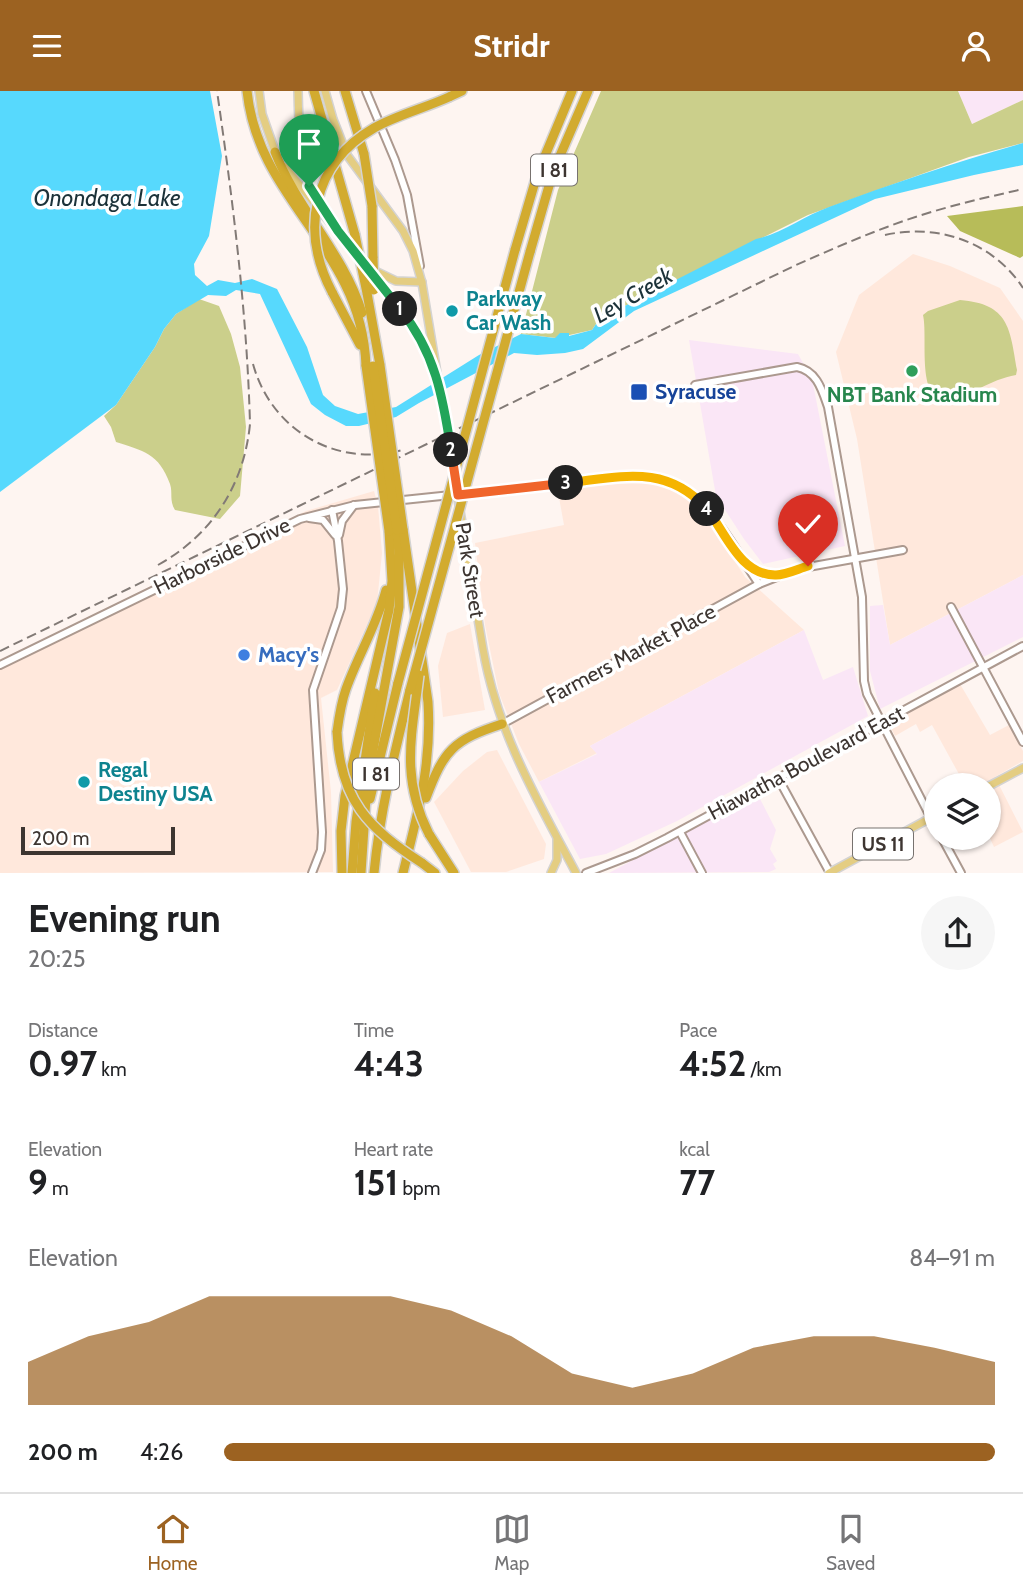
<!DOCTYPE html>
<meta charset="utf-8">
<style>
body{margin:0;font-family:Cabin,sans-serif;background:#f6f6f6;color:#202124;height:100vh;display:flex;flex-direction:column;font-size:26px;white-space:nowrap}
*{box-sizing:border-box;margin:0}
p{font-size:23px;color:#757577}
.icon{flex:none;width:38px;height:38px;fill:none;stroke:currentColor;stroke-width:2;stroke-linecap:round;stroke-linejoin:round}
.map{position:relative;height:782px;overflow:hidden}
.drawer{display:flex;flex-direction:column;background:#fff;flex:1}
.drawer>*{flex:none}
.fabs{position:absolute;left:924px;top:682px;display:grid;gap:14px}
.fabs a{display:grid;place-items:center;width:77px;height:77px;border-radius:50%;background:#fff;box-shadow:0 2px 5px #0004;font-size:35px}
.scale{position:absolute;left:21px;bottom:18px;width:154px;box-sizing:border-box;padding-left:7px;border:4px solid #3d3531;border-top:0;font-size:19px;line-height:24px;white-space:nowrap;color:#3d3531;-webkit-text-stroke:5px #fff;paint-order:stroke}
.pin{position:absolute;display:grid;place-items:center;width:60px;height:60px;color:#fff;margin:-72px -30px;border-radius:50% 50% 50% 0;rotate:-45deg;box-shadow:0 0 7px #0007}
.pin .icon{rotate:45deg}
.km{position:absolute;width:35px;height:35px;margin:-18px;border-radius:50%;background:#222;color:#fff;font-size:19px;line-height:35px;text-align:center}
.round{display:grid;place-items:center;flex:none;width:74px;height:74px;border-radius:37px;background:#f6f6f6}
.headline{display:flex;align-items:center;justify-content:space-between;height:119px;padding:0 28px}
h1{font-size:38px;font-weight:700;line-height:52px}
.stats{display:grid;grid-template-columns:repeat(3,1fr);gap:10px;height:119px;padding:7px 28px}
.stats div{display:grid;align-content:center}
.stats b{font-size:35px;font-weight:700}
.stats small{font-size:19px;font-weight:400}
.stats p{font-size:19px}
.chart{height:196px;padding:14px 28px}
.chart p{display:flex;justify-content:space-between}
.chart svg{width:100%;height:126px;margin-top:7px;fill:#9c6221;opacity:.7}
ul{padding:0 28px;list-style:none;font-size:23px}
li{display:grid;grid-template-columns:112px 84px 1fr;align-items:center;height:52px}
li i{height:18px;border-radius:9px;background:#9c6221}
header{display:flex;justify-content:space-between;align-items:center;height:91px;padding:0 28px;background:#9c6221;color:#fff;font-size:32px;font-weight:700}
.tab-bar{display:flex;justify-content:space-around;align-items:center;height:98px;border-top:2px solid #e0e0e0;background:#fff;font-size:19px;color:#757577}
.tab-bar a{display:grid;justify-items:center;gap:4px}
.tab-bar .current{color:#9c6221}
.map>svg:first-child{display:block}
.built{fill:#ffe8dc}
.industrial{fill:#fae6f6}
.green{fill:#cbcf8b}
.forest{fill:#b7bc59}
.water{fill:#57d9fd}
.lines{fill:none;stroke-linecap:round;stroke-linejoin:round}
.minor-casing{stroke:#ac998f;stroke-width:10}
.major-casing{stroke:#d4d3d2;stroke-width:10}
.highway-casing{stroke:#d4d3d2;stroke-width:12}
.minor{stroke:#fff;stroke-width:6}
.major{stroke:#e4cd82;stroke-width:7}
.highway{stroke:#d2ab2f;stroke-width:9}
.rail{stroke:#827a76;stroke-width:2;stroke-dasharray:10 5;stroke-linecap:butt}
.highway-bridge-casing{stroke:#d4d3d2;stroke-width:12;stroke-linecap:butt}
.highway-bridge{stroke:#d2ab2f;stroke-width:9}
.split-1-casing{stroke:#fff;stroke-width:14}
.split-2-casing{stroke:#fff;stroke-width:14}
.split-3-casing{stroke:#fff;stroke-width:14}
.split-4-casing{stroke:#fff;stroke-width:14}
.split-5-casing{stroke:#fff;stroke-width:14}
.split-1{stroke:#22a559;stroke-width:9}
.split-2{stroke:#22a559;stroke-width:9}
.split-3{stroke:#f0652b;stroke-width:9}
.split-4{stroke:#f5b400;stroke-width:9}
.split-5{stroke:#f5b400;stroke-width:9}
.culture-dot{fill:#0f9aa8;stroke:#fff;stroke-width:2.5}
.leisure-dot{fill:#2e9e5b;stroke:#fff;stroke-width:2.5}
.transit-dot{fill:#1a4fb4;stroke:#fff;stroke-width:2.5}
.shop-dot{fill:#3f7fe0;stroke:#fff;stroke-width:2.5}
.labels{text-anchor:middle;stroke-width:7;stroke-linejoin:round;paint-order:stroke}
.shield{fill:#fff;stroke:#77726f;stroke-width:2}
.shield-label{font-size:19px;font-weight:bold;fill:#3d3531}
.culture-label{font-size:21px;font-weight:bold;fill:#0d838f;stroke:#fff;text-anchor:start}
.transit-label{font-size:21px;font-weight:bold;fill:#164399;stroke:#fff;text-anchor:start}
.leisure-label{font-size:21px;font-weight:bold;fill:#27864d;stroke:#fff}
.street-label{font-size:21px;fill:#3d3531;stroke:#fff}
.shop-label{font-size:21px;font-weight:bold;fill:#366cbe;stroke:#fff;text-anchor:start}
.water-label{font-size:23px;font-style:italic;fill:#1c3239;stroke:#fff}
</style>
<header><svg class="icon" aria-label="menu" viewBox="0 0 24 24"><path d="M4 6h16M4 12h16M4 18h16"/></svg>Stridr<svg class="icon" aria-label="person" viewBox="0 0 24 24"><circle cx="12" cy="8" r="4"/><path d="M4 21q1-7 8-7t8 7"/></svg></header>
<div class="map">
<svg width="1023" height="782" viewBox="0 0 1023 782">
<rect width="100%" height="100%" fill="#fef5f1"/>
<g class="built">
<path d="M913,163l37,12 50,22 23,33v254l-133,70 -33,-206 -21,-87 23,-57z"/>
<path d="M608,392h48l32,14 19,21 38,59 59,53 -214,116 7,7 -58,29 -20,-38 -20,-51 -14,-68 -10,-82 89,-18 -6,-33z"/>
<path d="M374,400l4,15 4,47 -5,50 -40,87 -16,8 10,94 2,80 -333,1v-213l306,-149z"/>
<path d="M470,533l15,86 -42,7 -5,-51 9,-33z"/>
<path d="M960,593l30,51 19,-10 14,26v10l-28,16 28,55 -29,15 -5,-11v-50h-45l16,-10 -28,-51 -12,7 -4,-8 -21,12 -7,-14z"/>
<path d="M497,659l49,94 -2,15 -38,13h-35l-37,-70 29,-31 24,-19z"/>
</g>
<g class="industrial">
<path d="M958,0h65v9l-51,24z"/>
<path d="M689,249l109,14 14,25 33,167 -82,18 -19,-25 -28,-43z"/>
<path d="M1023,484v62l-143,72 -10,-38v-65l13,-1 7,40z"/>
<path d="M804,539l19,50 30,-13 15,49 -191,105 -71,33 -26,5 -41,-77 58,-28 -7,-8z"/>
<path d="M757,702l19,37 -6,19 7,12 -4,3 3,5 -7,3 -160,1z"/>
</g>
<g class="green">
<path d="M601,0h357l14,33 51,-24v43l-54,14 -161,58 -191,95 -11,-1 -14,21 -36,8 -35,-4 37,-144z"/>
<path d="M199,208l20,7 12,28 9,33 6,60 -6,69 -20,23 -45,-9c-6,-10 -2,-17 -5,-26 -11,-31 -27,-33 -54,-42l-5,-15 -7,-11 12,-11 39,-58 9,-18 12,-15z"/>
<path d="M960,209c49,4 50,28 57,70l-1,5c-26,4 -47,23 -74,27 -25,-9 -14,-65 -19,-87l5,-4z"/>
</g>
<path class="forest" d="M1023,115v50l-3,2 -60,-27 -13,-15z"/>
<path class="water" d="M0,0h210l12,65 -13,80 -15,28 1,11 12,11 11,-6 17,3 17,-4 25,10 30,58 16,48 12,11 23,8 38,-7 83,-52 42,-21 34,4 5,-5h9v3l23,-6 14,-21 11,1 139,-71c25,-5 48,-23 73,-32 64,-24 128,-45 194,-64v22l-49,10 -99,24 -241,112 -51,38 -18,4 -28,2 -23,-2 -95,50 -23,14 -37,9h-13l-21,-11 -14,-11 -51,-110 -24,-4 -10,6 -18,-1 -32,19 -12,15 -9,18 -39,58 -116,87z"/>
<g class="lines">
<g class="minor-casing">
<g id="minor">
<path d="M366,0l29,69 12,35 13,71"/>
<path d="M695,294l102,-18c20,4 25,23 31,40l34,190 2,84 3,13 69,134"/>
<path d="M462,403l175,-19c65,3 89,62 122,109"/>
<path d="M309,427l14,2 12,15"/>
<path d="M339,444l3,-14 12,-16"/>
<path d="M748,475l12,6 17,3"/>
<path d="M951,516l72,135"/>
<path d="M0,574l300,-146 55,-14 96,-10"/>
<path d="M502,633l257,-140 38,-15 106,-19"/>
<path d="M778,687l52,95"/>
<path d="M680,741l22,41"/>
<path d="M942,747l19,35"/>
<path d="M312,782l9,-23 1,-18 -9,-142 28,-82 2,-19 -5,-48 -6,-31"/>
<path d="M586,782l49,-19 32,-16 356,-192"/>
</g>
</g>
<g class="major-casing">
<g id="major">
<path d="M259,0l3,23 14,40"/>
<path d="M298,0c1,40 1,76 20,111"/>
<path d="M325,0l8,28 14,36 56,76 10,20 9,32 61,366c14,82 54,151 93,224"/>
<path d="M285,76l126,155 10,15 13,30"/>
<path d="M373,179l23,11 26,1"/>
<path d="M989,695l34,-18"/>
<path d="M551,782l6,-13v-20"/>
<path d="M829,782l107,-58"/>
</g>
</g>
<g class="highway-casing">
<g id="highway">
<path d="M247,0c9,83 64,124 98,193 13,26 20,54 21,82"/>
<path d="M314,0l41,144"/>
<path d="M345,0l19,63"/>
<path d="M449,6l13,-6"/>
<path d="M275,61c22,57 69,102 87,161"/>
<path d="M372,115l1,52"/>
<path d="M515,159l22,-75 35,-84"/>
<path d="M530,161l23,-80 35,-81"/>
<path d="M332,201l28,53"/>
<path d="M367,202l13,72"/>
<path d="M337,641c2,-15 4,-29 9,-43 12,-34 31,-64 40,-99"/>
<path d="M426,707c18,-48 27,-58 76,-74"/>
<path d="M370,708l28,-116"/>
<path d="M429,743l25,39"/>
<path d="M422,772l13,10"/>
<path d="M342,782l-1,-42 4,-35 44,-186 3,-29 -3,-50"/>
<path d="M352,782l4,-51 19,-129"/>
<path d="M361,782l6,-90 32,-176v-53l-2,-24"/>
<path d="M374,782c6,-63 21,-122 36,-183"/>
<path d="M403,782c15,-61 29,-108 25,-171l-25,-173"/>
</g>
</g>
<use href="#minor" class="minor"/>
<use href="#major" class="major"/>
<use href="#highway" class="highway"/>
<g class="rail">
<path d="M885,144c53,-12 108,7 138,53"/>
<path d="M253,273c18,66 83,104 149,86"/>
<path d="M158,474c54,-30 86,-80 92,-141 -3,-111 -17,-222 -33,-333"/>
<path d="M0,560l796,-386c50,-22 100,-44 153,-58 24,-7 49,-12 74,-18"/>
</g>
<g class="highway-bridge-casing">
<g id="highway-bridge">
<path d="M364,63l8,52"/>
<path d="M355,144l12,58"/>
<path d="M373,167l1,32"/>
<path d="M332,201c-32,-61 -20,-128 42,-164 23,-13 51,-20 75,-31"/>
<path d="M380,274l23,164"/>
<path d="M366,275l23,165"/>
<path d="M373,275l24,164"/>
<path d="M419,584c-7,60 -19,102 10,159"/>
<path d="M398,592l117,-433"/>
<path d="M410,599l120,-438"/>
<path d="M337,641c3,68 31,96 85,131"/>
</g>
</g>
<use href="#highway-bridge" class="highway-bridge"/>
</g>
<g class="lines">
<g class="split-1-casing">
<path id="split-1" d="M309,95l29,45 62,78"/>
</g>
<g class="split-2-casing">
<path id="split-2" d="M400,218c35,43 43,88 51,141"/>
</g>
<g class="split-3-casing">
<path id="split-3" d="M451,359l7,45 108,-12"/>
</g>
<g class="split-4-casing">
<path id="split-4" d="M566,392c55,-6 100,-20 141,26"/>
</g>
<g class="split-5-casing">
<path id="split-5" d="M707,418c19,25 34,67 69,66 10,0 22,-6 32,-9"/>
</g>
<use href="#split-1" class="split-1"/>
<use href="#split-2" class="split-2"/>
<use href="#split-3" class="split-3"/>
<use href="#split-4" class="split-4"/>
<use href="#split-5" class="split-5"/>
</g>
<g class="culture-dot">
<circle cx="452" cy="220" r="7"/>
<circle cx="84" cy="691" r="7"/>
</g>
<circle class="leisure-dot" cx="912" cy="280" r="7"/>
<rect class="transit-dot" x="630" y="292" width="18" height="18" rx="3.5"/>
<circle class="shop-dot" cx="244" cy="564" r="7"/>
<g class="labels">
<g class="shield">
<rect x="531" y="63.5" width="46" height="31" rx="5"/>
<rect x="353" y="667.5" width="46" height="31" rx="5"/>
<rect x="853" y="737.5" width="60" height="31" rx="5"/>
</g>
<g class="shield-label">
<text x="554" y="86">I 81</text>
<text x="376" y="690">I 81</text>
<text x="883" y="760">US 11</text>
</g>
<g class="culture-label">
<text x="466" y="215">Parkway<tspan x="466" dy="24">Car Wash</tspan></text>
<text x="98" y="686">Regal<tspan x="98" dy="24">Destiny USA</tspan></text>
</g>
<g class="transit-label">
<text x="655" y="308">Syracuse</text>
</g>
<g class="leisure-label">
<text x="912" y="311">NBT Bank Stadium</text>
</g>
<g class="street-label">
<text transform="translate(222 465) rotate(-26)" y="7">Harborside Drive</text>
<text transform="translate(470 479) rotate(81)" y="7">Park Street</text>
<text transform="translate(631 563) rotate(-28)" y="7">Farmers Market Place</text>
<text transform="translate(806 672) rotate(-28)" y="7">Hiawatha Boulevard East</text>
</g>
<g class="shop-label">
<text x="258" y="571">Macy's</text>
</g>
<g class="water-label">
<text x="107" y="115">Onondaga Lake</text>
<text transform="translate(633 204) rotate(-30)" y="8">Ley Creek</text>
</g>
</g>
</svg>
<div class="fabs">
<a><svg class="icon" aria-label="layers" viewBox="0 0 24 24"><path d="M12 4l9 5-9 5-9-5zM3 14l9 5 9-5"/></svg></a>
</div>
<div class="scale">200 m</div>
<div class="pin" style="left:309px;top:95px;background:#1e9e55"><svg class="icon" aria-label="arrive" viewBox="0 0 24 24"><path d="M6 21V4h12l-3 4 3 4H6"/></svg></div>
<div class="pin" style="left:808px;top:475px;background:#d93025"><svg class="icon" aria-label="check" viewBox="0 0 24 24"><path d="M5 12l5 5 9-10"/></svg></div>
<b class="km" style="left:400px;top:218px">1</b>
<b class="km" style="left:451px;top:359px">2</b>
<b class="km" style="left:566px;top:392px">3</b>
<b class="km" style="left:707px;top:418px">4</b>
</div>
<section class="drawer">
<div class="headline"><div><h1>Evening run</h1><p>20:25</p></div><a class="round"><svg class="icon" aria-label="share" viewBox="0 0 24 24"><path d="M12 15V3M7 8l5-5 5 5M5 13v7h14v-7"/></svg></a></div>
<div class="stats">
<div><p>Distance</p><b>0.97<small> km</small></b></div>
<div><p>Time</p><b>4:43</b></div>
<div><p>Pace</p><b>4:52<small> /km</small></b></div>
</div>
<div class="stats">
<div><p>Elevation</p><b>9<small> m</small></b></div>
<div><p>Heart rate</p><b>151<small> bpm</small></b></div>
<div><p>kcal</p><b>77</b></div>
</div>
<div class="chart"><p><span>Elevation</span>84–91 m</p>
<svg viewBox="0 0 160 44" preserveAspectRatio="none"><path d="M0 44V29L10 20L20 15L30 6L40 6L50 6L60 6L70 11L80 20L90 33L100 38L110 33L120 24L130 20L140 20L150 24L160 29V44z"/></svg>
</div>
<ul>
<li><b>200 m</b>4:26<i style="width:100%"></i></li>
</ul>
</section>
<nav class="tab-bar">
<a class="current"><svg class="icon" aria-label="home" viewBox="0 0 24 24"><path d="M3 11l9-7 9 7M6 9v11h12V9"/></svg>Home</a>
<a><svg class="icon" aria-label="map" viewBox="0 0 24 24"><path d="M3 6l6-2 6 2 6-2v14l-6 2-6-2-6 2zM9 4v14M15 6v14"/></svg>Map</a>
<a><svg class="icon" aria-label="saved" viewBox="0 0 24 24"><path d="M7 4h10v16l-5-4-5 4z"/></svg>Saved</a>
</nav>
